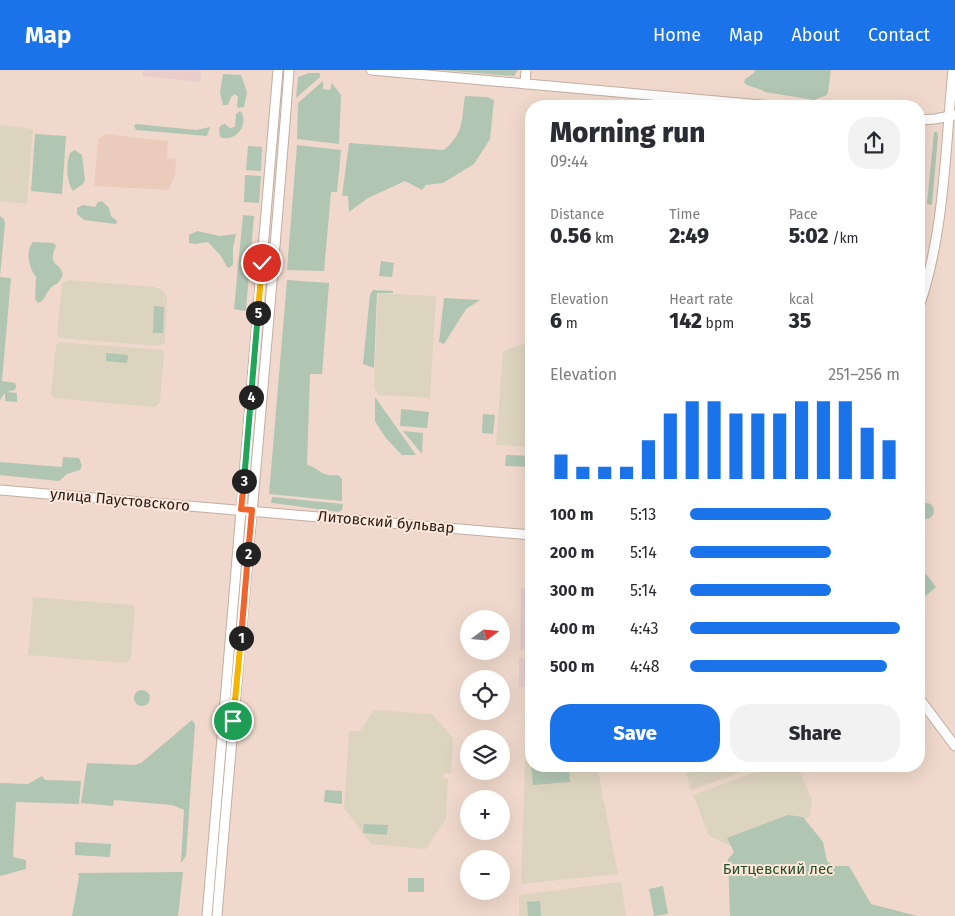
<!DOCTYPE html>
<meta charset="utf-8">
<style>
body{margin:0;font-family:"Fira Sans",sans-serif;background:#f2f2f3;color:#2b2b33;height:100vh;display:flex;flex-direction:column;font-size:19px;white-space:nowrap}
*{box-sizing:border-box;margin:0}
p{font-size:16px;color:#7c7c81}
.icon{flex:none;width:28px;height:28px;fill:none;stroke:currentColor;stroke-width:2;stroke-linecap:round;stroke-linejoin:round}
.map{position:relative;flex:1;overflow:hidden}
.drawer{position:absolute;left:525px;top:30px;width:400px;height:672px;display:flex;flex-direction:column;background:#fff;border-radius:20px;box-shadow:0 5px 20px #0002}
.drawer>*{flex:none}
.needle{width:32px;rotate:74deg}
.controls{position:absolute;left:460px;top:540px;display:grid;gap:10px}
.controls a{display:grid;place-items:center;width:50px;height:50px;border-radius:50%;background:#fff;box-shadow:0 5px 20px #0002;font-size:25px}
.pin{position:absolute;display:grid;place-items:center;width:42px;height:42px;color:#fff;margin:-21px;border:2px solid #fff;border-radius:50%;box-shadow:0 1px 5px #0007}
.km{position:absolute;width:25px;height:25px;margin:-12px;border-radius:50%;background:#222;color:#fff;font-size:14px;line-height:25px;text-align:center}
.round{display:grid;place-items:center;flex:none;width:52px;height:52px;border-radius:20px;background:#f2f2f3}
.headline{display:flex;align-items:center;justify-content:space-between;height:85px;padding:0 25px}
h1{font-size:28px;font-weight:800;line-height:38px}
.figures{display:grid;grid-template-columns:repeat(3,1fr);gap:8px;height:85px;padding:5px 25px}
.figures div{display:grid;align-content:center}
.figures b{font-size:21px;font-weight:800}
.figures small{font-size:14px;font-weight:400}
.figures p{font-size:14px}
.chart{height:140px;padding:10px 25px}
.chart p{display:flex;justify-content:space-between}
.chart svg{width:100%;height:90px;margin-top:5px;stroke:#1a73e8;stroke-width:6}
.action{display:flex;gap:10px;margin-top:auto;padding:10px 25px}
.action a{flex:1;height:58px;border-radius:20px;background:#1a73e8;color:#fff;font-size:20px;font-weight:800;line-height:58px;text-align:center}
.action a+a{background:#f2f2f3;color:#2b2b33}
ul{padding:0 25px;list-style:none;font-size:16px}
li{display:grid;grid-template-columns:80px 60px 1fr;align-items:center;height:38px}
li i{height:12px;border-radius:6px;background:#1a73e8}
header{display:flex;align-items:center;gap:30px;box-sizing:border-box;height:70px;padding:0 25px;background:#1a73e8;color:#fff}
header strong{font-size:24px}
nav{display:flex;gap:28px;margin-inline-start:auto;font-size:18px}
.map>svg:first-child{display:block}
.built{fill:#ebccbc}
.industrial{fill:#e8cdcb}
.education{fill:#ddd4bf}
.green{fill:#b0c5b2}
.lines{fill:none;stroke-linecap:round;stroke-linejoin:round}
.secondary-casing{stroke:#c4ada1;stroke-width:11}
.secondary{stroke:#fff;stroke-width:9}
.split-1-casing{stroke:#fff;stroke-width:10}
.split-2-casing{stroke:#fff;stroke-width:10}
.split-3-casing{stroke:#fff;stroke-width:10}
.split-4-casing{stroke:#fff;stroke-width:10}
.split-5-casing{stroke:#fff;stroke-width:10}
.split-6-casing{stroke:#fff;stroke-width:10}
.split-1{stroke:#f5b400;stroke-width:6}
.split-2{stroke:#f0652b;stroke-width:6}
.split-3{stroke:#f0652b;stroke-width:6}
.split-4{stroke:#22a559;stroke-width:6}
.split-5{stroke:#22a559;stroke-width:6}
.split-6{stroke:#f5b400;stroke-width:6}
.labels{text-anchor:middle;stroke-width:4;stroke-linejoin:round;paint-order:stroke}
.street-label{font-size:15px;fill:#28201b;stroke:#fee6d9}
.park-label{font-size:15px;fill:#22512b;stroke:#fee6d9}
</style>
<header>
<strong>Map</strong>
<nav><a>Home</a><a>Map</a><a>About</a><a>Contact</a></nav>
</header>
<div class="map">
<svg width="955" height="846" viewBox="0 0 955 846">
<rect width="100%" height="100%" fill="#f0d9cc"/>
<path class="built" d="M105,64l63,7 -1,17 9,1 -1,17 -7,14 -74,-4 4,-46z"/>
<g class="industrial">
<path d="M143,0h58l-1,12 -57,-6z"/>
<path d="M521,518l10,1v61h-11z"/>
<path d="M519,588l12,1v28h-12z"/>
</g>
<g class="education">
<path d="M0,55l33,4 -6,75 -27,-3z"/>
<path d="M69,210l86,7 7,3 5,6 -2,47 -8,3 -98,-8 -2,-4 5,-51z"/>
<path d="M378,223l58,3 -6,102 -52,-3 -4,-8z"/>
<path d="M531,271v106l-35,-2 7,-94z"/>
<path d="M59,272l103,8 2,3 -4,48 -2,4 -5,2 -100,-9 -2,-4 5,-49z"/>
<path d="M33,527l100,8 2,3 -4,49 -1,3 -5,3 -97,-8z"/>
<path d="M374,640l58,4 21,24 -2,35h-7l-1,6h5l-2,40 -20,30 -55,-5 -27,-36 5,-77h11z"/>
<path d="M531,690v6h66l21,108 -97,10 4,-123z"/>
<path d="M684,696h75l-68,24z"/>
<path d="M772,696h25l15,33 -2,18 -80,29 -21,-10 -16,-41z"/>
<path d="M621,812l5,34h-107v-21z"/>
</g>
<g class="green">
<path d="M440,0h78l-4,6z"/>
<path d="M755,0h76c-2,9 -1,17 -4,25l-13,5 -49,-8c-7,-5 -15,-4 -21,-9l1,-4 9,-6z"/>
<path d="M309,3h11v4l-24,21 2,-21z"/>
<path d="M223,4l18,1 6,17 -3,15 -6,1 -1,-3 1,-8 -3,-3 -4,3 -3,8h-5l-3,-12z"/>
<path d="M323,11v8l7,1 2,-7 9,12 -2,49 -42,-5 1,-36z"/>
<path d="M465,26l22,1 7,3 -4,39 -16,25 -31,19 -17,2 -4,5 -17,-9 -37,17 -19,14 -1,-16h-6l7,-53 95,7c21,-18 17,-30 21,-54z"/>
<path d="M240,41l2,2c6,13 -7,30 -22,24l-1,-8 2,-4 4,-1 5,4 5,-1 1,-13z"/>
<path d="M136,54l61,6 13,-3 -3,9 -71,-6 -2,-4z"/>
<path d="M934,62h3l1,5 -6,68 -5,-1z"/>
<path d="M35,64l31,2 -4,58 -31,-3z"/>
<path d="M297,75l44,5 -4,42h-6l-7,79 -37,-1z"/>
<path d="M248,76l14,1 -1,24 -15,-1z"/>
<path d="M75,80l7,5 3,25 -2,4 -10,7c-7,-10 -7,-27 -3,-38z"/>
<path d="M245,105l16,1 -2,27 -15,-1z"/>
<path d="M102,131l7,7 2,8 6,5 -1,3 -32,-4 -7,-6v-6l6,-3 12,2 3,-5z"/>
<path d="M243,145l11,1 -8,94 -2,1 -10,-2z"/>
<path d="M0,146l4,3 1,5 -5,53 11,1 -9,103 13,2 1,3 -1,4 -9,2 11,1v9l-12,-1v-8l-5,7z"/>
<path d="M197,161l23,5 16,-2 -3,13v18l-5,3 -1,-1 -6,-11 -13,-14 -13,2 -6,-1v-8z"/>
<path d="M33,172l21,1 2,3c-9,20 2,14 7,28 -4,12 -9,9 -14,16 -5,6 -3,10 -11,13l-3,-4 1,-22c-7,-9 -11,-26 -3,-35z"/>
<path d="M381,191l13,2 -2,14 -13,-1z"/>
<path d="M287,210l42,3 -7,91h-12l-3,91c13,3 13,12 31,10l4,4v22l-73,-7z"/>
<path d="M373,220l20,1v2h-16l-3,75 -11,-4 7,-69z"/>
<path d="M444,228l36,2 -14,9 -22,35 -5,-2z"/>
<path d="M154,236l10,1 -1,26h-10z"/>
<path d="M106,283l22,2 -1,8 -21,-2z"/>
<path d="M375,327l41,58h-14l-17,-18 -10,-16z"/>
<path d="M401,339l28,3 -2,16 -27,-2z"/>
<path d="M483,344l12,1 -2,19 -11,-1z"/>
<path d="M403,361l20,2 -1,21z"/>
<path d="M506,385l25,1v11l-26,-1z"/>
<path d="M63,387l16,1 3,8 -2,4 -13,4 -8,7 -59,-6v-13l62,5z"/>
<path d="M272,427l71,7 -1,6 -3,2 -66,-9h-2z"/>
<circle cx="926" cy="441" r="8"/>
<path d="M926,504l10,13 -13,11 -4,-6v-12z"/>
<circle cx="142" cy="628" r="8"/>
<path d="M192,650l3,4 -9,132 -5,7 3,-53 -12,-5 -58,-5 -1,6 -32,-3 6,-40 48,2 6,-2z"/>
<path d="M531,695v1h38l1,16 -37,3z"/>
<path d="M42,706l3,4 36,1 -2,23 -63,-2 -3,55 13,3v9l-26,7v-93l28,1z"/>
<path d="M325,720l17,1v13l-18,-2z"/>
<path d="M788,745l15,2 20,25 4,19 6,5h16l22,38 46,12h-187l-2,-57 6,-7 -7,-14z"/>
<path d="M364,754l24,1 -1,10 -24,-2z"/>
<path d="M75,772l36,2 -1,13 -35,-2z"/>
<path d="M183,802l-5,44h-106l7,-39 -1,-4z"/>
<rect x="408" y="808" width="16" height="14"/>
<path d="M663,816l5,28 -14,2 -5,-27z"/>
<path d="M540,831l1,15h-13l-1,-14z"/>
</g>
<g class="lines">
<g class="secondary-casing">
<g id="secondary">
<path d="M371,0l401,36"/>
<path d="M525,14l1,-14"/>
<path d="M919,50l16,-1 20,-4"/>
<path d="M919,237c26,-76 26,-158 34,-237"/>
<path d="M0,420l531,45"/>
<path d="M919,628l36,48"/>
<path d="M207,846l71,-846"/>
<path d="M217,846c23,-282 51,-564 72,-846"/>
</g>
</g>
<use href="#secondary" class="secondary"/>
</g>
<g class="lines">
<g class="split-1-casing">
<path id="split-1" d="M233,651l8,-83"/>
</g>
<g class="split-2-casing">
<path id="split-2" d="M241,568l7,-84"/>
</g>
<g class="split-3-casing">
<path id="split-3" d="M244,411l-3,28 11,1 -4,44"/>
</g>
<g class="split-4-casing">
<path id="split-4" d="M244,411l7,-84"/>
</g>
<g class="split-5-casing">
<path id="split-5" d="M251,327l7,-84"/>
</g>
<g class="split-6-casing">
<path id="split-6" d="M258,243l4,-50"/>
</g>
<use href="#split-1" class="split-1"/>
<use href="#split-2" class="split-2"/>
<use href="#split-3" class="split-3"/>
<use href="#split-4" class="split-4"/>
<use href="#split-5" class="split-5"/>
<use href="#split-6" class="split-6"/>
</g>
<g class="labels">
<g class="street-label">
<text transform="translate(120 430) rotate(5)" y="5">улица Паустовского</text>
<text transform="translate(386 452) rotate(5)" y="5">Литовский бульвар</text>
</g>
<g class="park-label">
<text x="778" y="804">Битцевский лес</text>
</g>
</g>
</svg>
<div class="controls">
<a><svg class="needle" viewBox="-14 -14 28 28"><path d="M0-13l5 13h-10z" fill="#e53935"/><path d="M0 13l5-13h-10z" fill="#7c7c81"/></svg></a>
<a><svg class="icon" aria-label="locate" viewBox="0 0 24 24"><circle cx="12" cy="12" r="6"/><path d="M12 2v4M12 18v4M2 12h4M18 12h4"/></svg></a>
<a><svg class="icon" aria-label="layers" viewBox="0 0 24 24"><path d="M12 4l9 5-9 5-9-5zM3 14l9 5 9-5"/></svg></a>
<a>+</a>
<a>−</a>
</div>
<div class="pin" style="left:233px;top:651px;background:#1e9e55"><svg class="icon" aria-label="arrive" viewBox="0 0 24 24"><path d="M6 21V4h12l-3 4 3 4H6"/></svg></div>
<div class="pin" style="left:262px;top:193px;background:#d93025"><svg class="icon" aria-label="check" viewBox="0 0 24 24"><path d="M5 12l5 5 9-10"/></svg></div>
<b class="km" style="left:241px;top:568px">1</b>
<b class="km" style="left:248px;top:484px">2</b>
<b class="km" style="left:244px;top:411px">3</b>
<b class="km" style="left:251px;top:327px">4</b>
<b class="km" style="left:258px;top:243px">5</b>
<section class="drawer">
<div class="headline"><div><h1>Morning run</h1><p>09:44</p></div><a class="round"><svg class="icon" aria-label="share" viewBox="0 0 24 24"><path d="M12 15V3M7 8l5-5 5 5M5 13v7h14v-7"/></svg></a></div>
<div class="figures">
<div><p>Distance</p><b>0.56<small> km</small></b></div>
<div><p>Time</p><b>2:49</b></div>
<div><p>Pace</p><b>5:02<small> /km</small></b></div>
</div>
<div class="figures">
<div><p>Elevation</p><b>6<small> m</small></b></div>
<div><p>Heart rate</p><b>142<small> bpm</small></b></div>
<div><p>kcal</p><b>35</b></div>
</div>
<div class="chart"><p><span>Elevation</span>251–256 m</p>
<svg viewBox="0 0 160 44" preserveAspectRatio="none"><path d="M5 44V32M15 44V38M25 44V38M35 44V38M45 44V25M55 44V12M65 44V6M75 44V6M85 44V12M95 44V12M105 44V12M115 44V6M125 44V6M135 44V6M145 44V19M155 44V25"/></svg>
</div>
<ul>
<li><b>100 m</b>5:13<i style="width:67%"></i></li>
<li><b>200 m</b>5:14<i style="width:67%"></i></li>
<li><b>300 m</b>5:14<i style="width:67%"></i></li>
<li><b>400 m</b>4:43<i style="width:100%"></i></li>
<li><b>500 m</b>4:48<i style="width:94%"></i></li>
</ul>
<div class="action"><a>Save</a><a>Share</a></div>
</section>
</div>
